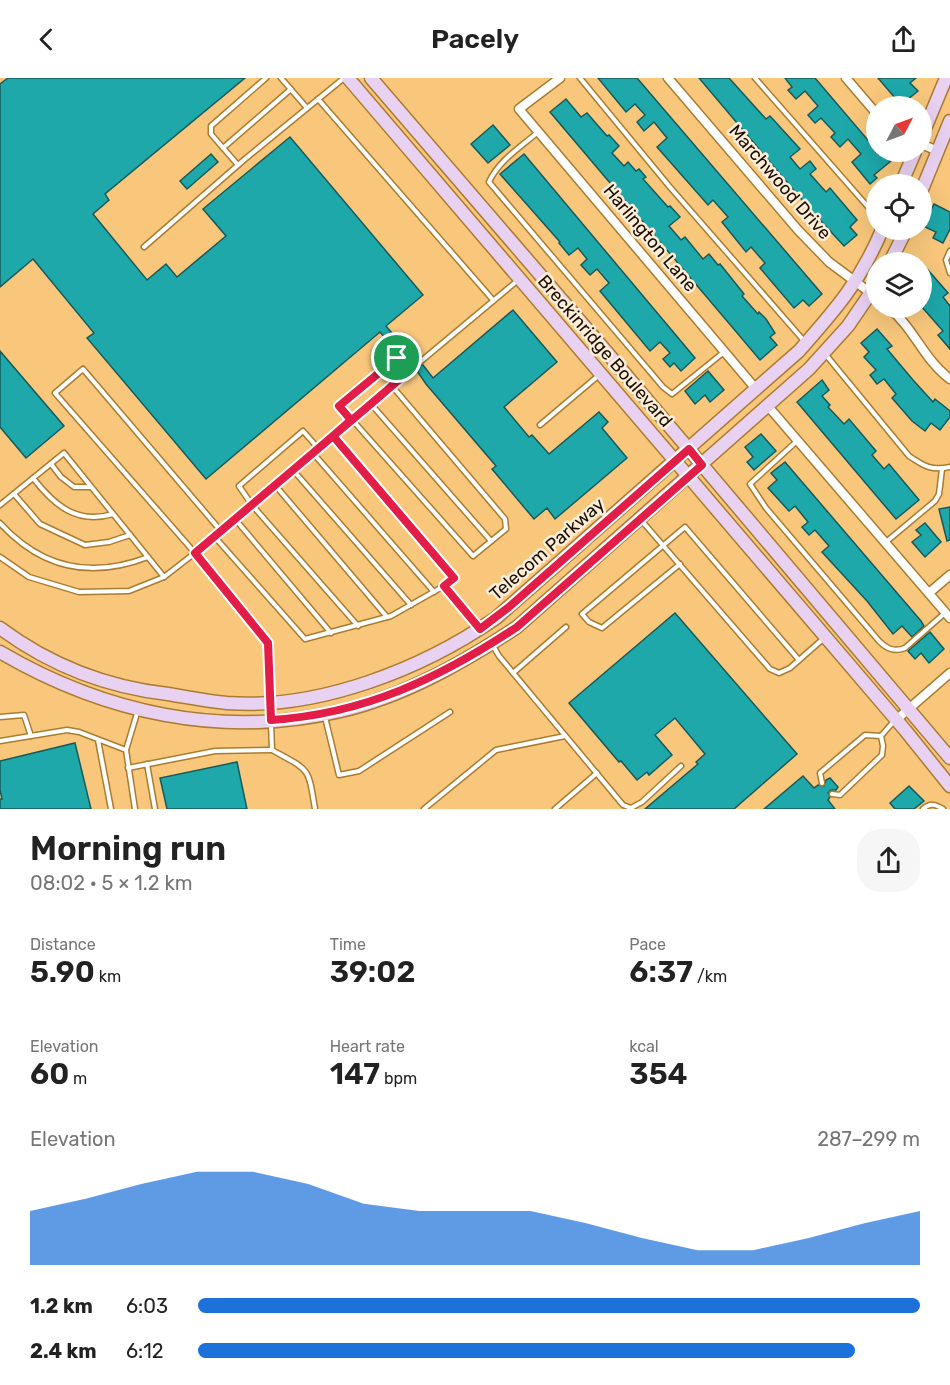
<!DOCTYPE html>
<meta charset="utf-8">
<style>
body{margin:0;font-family:Rubik,sans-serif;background:#f6f6f6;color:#222;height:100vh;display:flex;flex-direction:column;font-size:22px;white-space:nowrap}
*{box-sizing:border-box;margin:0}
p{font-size:20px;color:#767676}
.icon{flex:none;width:33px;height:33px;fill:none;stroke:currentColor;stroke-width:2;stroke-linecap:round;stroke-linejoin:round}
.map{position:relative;height:731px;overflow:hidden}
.side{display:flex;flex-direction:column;background:#fff;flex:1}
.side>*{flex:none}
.needle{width:39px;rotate:49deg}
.buttons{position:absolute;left:866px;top:18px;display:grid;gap:12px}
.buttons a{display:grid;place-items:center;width:66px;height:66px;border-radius:50%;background:#fff;box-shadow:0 6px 24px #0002;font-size:30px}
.pin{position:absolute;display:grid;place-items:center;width:51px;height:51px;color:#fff;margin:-26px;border:3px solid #fff;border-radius:50%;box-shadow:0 2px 6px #0007}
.round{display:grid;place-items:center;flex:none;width:63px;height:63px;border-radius:24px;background:#f6f6f6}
.summary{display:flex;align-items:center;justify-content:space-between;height:102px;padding:0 30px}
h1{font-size:33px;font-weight:600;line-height:45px}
.stats{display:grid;grid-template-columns:repeat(3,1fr);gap:9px;height:102px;padding:6px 30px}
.stats div{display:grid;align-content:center}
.stats b{font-size:30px;font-weight:600}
.stats small{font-size:16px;font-weight:400}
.stats p{font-size:16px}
.chart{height:168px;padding:12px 30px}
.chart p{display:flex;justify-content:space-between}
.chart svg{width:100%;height:108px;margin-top:6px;fill:#1c71db;opacity:.7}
ul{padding:0 30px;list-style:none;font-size:20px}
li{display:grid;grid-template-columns:96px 72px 1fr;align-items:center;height:45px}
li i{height:15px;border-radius:8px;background:#1c71db}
header{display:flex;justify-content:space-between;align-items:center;height:78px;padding:0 30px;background:#fff;font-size:27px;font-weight:600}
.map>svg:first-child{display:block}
.building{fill:#1ea8aa;stroke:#165a5b;stroke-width:1.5}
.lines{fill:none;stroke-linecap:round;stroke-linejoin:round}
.lane-casing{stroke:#aa7c30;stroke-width:7}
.street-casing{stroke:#aa7c30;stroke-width:11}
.secondary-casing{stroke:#aa7c30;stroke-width:15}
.lane{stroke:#fff;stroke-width:4}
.street{stroke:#fff;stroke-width:8}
.secondary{stroke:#e9d1f2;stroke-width:12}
.route-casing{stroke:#fff;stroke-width:12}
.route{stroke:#e11d48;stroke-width:8}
.labels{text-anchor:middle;stroke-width:5;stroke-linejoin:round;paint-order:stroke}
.street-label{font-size:18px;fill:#1a0d00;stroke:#fdeed9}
</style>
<header><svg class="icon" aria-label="back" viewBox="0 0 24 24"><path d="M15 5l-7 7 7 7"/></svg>Pacely<svg class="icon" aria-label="share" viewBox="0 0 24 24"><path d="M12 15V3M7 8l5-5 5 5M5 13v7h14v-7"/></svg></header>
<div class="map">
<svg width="950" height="731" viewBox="0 0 950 731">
<rect width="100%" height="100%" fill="#f8c77c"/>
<g class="building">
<path d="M8,0h237l-140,116 4,6 -16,14 54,66 19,-16 11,13 49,-41 -23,-27 87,-72 133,158 -37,31 22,26 2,-2 7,9v6h6l10,13 80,-68 44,52 -53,45 25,30 3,-2 17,19 50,-42 9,10 -6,6 25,30 -72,61 -8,-11 -13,11 -42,-50 4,-3 -70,-82 -9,-13v-5l-6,-1 -7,-9 -2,1 -22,-25 -174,147 -119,-141 7,-5 -61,-74 -33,28v-203z"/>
<path d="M598,0h39l185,216 -13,12 -6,-6 -9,8 -34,-40 5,-5 -14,-16 -5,5 -24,-30 6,-5 -15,-17 -5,5 -51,-58 10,-9 -13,-16 -10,9 -7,-9 8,-7 -10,-11 -9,8z"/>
<path d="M699,0h30l37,41 4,-3 30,33 -10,8 10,12 10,-8 6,8 -6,5 16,18 4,-4 27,32 -7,7 7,8 -13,11 -36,-39z"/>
<path d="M785,0h30l57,67 4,-4v11h7l8,9 -17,14 3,3 -7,6 -18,-22 9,-8 -13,-15 -8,8 -9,-10 4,-4 -14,-15 -6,5 -7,-8 10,-9 -13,-15 -9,8 -8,-9 4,-3z"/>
<path d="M878,0h38l-6,5 8,8 -17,14z"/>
<path d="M566,21l15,18 6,-4 20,23 2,-1 10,11 -7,7 12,13 4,-4 8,9 3,-2 7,8 -3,2 25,28 2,-1 10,11 -11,9 12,14 4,-3 18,22 6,-5 9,11 2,-1 24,30 -2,2 16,18 1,-2 7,7 9,14 -5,4 7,8 -17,15 -210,-248z"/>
<path d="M493,47l17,20 -22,18 -17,-19z"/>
<path d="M211,76l7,8 -31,27 -7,-8z"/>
<path d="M524,76l171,204 -14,13 -7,-8 -4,4 -7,-8 7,-6 -10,-11 -10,9 -50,-60 9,-8 -12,-14 -7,6 -9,-10 6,-6 -9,-11 -9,7 -10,-12 1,-1 -60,-68z"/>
<path d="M934,126l16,8v17l-7,14 -10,-5 3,-6 -13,-6z"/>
<path d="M921,184l27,31 -5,4 7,9v43l-12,-14 5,-4 -22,-25z"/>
<path d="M877,251l15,17 -5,3 26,31 20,22 2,-3 15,12v6l-10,13 -9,-7 -6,8 -13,-10 -20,-23 4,-4 -12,-15 -7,5 -7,-9 6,-5 -12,-13 5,-5 -8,-9z"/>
<path d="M0,273l64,75 -38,32 -26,-31z"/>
<path d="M708,293l16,19 -14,12 -5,-7 -10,9 -10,-13z"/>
<path d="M822,302l7,10 -7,6 8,9 -2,2 16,17 5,-5 27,32 -4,4 12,14 5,-5 30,36 -23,19 -99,-117z"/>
<path d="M761,356l15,17 -22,19 -7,-8 6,-5 -8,-10z"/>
<path d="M785,384l136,159 3,5 -12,11 -10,-11 -9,8 -26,-33 -45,-49 7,-6 -14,-16 -6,5 -7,-8 6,-5 -13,-16 -6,5 -21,-23 9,-8 -6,-7z"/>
<path d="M950,429v33l-3,1 -8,-32z"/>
<path d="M925,445l16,19 -16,15 -13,-15 9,-7 -5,-5z"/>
<path d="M675,535l122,141 -63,55h-89l53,-45 -2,-2 9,-8 -30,-36 -20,17 17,20 -23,20 -2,-3 -10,8 -16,-19 -2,1 -50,-59z"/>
<path d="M930,554l14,17 -15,14 -8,-10 -6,6 -7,-8z"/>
<path d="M75,665l16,66h-91v-10h2l-2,-9v-29z"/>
<path d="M237,684l10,47h-80l-7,-31z"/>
<path d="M803,698l11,12 4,-3 6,1 2,-6 4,-2 8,9 -2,3h-5l-3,3 2,4 -2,3 7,9h-71z"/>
<path d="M909,708l15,15 -10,8h-19l-5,-6z"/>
</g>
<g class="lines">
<g class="lane-casing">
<g id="lane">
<path d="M281,0l26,30"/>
<path d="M580,0l89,108 136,156"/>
<path d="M755,0l121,138"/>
<path d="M318,21l175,201"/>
<path d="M538,54c-17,15 -39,28 -49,50l174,205 9,7 52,-42"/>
<path d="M223,70l68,-59"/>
<path d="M238,87l-27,-31v-8l55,-48"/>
<path d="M144,169l101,-88 99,-81"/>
<path d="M950,173l-4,9 4,13"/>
<path d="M826,277l83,101c15,10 22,15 41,11"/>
<path d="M420,284l97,-81"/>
<path d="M392,308l113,133 1,10 -33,27 -133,-150 57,-48 12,13"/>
<path d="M371,326l120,137"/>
<path d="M540,347l58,-49"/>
<path d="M333,358l121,142 -10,8"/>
<path d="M797,363l-47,43 16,24 113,133c8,8 15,11 26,7l40,-35"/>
<path d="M318,370l-15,-17 -64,55 13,19 106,121"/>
<path d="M313,375l121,139"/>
<path d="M51,386l10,13 13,10h16"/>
<path d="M293,392l118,135"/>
<path d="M33,400c21,27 44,47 80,36"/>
<path d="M275,407l112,132"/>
<path d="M14,416l26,30 45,21 24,-3 21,-7"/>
<path d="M0,427l64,-52 100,124"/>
<path d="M235,441l96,114"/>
<path d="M641,442l129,149 9,4 11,-5 33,-29"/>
<path d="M0,445c42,46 91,56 148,34"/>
<path d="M214,458l91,103 86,-23 53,-30 35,41"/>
<path d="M886,464l49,-41 4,-7 3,-25"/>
<path d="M0,479l29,20 50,15 50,-1 35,-14 31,-24 -140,-160 28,-24 138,162"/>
<path d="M680,486l-78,64 -13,-6 -7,-8 103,-87 114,133"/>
<path d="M492,566l7,12 124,149 8,3 11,-6 39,-36"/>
<path d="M513,595l53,-46"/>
<path d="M270,623l-1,-58 -74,-90 219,-185"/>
<path d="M0,639l24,-2 7,21"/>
<path d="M325,639l14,58 20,-4 91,-59"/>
<path d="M271,645l1,27c38,21 36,16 43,59"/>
<path d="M881,658l14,-16"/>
<path d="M98,662l13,69"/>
<path d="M0,663l67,-11 12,2 47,18 9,59"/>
<path d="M126,672l12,-40"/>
<path d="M147,686l8,45"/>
<path d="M128,690l87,-17 57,-1"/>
<path d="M822,705l-2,-10 45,-38 16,1 2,10 -1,9 -42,40 -8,-1"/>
<path d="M424,731l72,-59 69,-14"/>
<path d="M555,731l42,-36"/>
<path d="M923,731c7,-6 12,-5 20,0"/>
</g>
</g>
<g class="street-casing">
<g id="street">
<path d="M560,0l-41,31 237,280"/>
<path d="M668,0l130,152 31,32 47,35"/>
<path d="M846,0l30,35"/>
<path d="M921,66l17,7"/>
<path d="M889,230c25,20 35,52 61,71"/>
<path d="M767,327l183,213"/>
<path d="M929,515l21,-18"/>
<path d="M896,642l54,-47"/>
</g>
</g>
<g class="secondary-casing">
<g id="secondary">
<path d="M348,0l557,652 45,56"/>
<path d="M371,0l233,271 346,409"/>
<path d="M921,60l25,-60"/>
<path d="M901,106l14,-32"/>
<path d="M921,114l29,-71"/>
<path d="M890,184l16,-32"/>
<path d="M0,550c51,38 106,59 168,66 19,3 39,7 59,9 92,7 195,-34 269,-85l303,-267c37,-42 61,-69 83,-121"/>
<path d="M0,574c104,61 222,87 341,59 64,-15 123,-49 176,-84l292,-258 39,-43 28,-41"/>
</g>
</g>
<use href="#lane" class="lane"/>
<use href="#street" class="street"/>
<use href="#secondary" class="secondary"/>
</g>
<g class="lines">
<g class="route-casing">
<path id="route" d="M397,280l-58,48 12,14c-12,11 -25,22 -38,33l-118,100 73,90 3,77c94,-6 169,-42 246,-93l185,-162 -13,-16 -180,158 -29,22 -36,-43 10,-8 -121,-142c25,-21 51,-43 76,-65l-12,-13"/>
</g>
<use href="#route" class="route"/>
</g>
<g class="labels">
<g class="street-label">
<text transform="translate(780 104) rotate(49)" y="6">Marchwood Drive</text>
<text transform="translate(650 160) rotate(50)" y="6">Harlington Lane</text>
<text transform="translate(605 273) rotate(49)" y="6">Breckinridge Boulevard</text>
<text transform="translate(547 471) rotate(-41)" y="6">Telecom Parkway</text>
</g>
</g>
</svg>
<div class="buttons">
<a><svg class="needle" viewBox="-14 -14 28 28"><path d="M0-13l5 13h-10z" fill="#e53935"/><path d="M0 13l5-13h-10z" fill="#767676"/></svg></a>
<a><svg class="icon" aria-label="locate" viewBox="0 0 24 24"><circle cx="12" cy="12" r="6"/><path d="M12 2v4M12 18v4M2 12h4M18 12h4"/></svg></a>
<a><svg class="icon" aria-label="layers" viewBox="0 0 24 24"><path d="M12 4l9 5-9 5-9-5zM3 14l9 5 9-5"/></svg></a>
</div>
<div class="pin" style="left:397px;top:280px;background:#1e9e55"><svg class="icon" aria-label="arrive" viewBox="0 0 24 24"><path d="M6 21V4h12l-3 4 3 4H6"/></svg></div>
</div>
<section class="side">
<div class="summary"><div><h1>Morning run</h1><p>08:02 · 5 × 1.2 km</p></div><a class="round"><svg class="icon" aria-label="share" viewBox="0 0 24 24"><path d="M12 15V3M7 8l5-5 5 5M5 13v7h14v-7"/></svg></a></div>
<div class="stats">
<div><p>Distance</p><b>5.90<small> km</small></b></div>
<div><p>Time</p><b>39:02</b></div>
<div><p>Pace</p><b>6:37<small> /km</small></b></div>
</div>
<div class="stats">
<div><p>Elevation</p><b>60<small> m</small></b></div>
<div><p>Heart rate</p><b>147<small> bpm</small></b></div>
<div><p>kcal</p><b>354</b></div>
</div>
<div class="chart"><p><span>Elevation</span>287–299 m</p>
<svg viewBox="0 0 160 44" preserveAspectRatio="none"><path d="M0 44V22L10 17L20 11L30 6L40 6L50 11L60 19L70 22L80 22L90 22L100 27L110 33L120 38L130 38L140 33L150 27L160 22V44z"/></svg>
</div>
<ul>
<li><b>1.2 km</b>6:03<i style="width:100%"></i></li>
<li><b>2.4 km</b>6:12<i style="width:91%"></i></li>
</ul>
</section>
